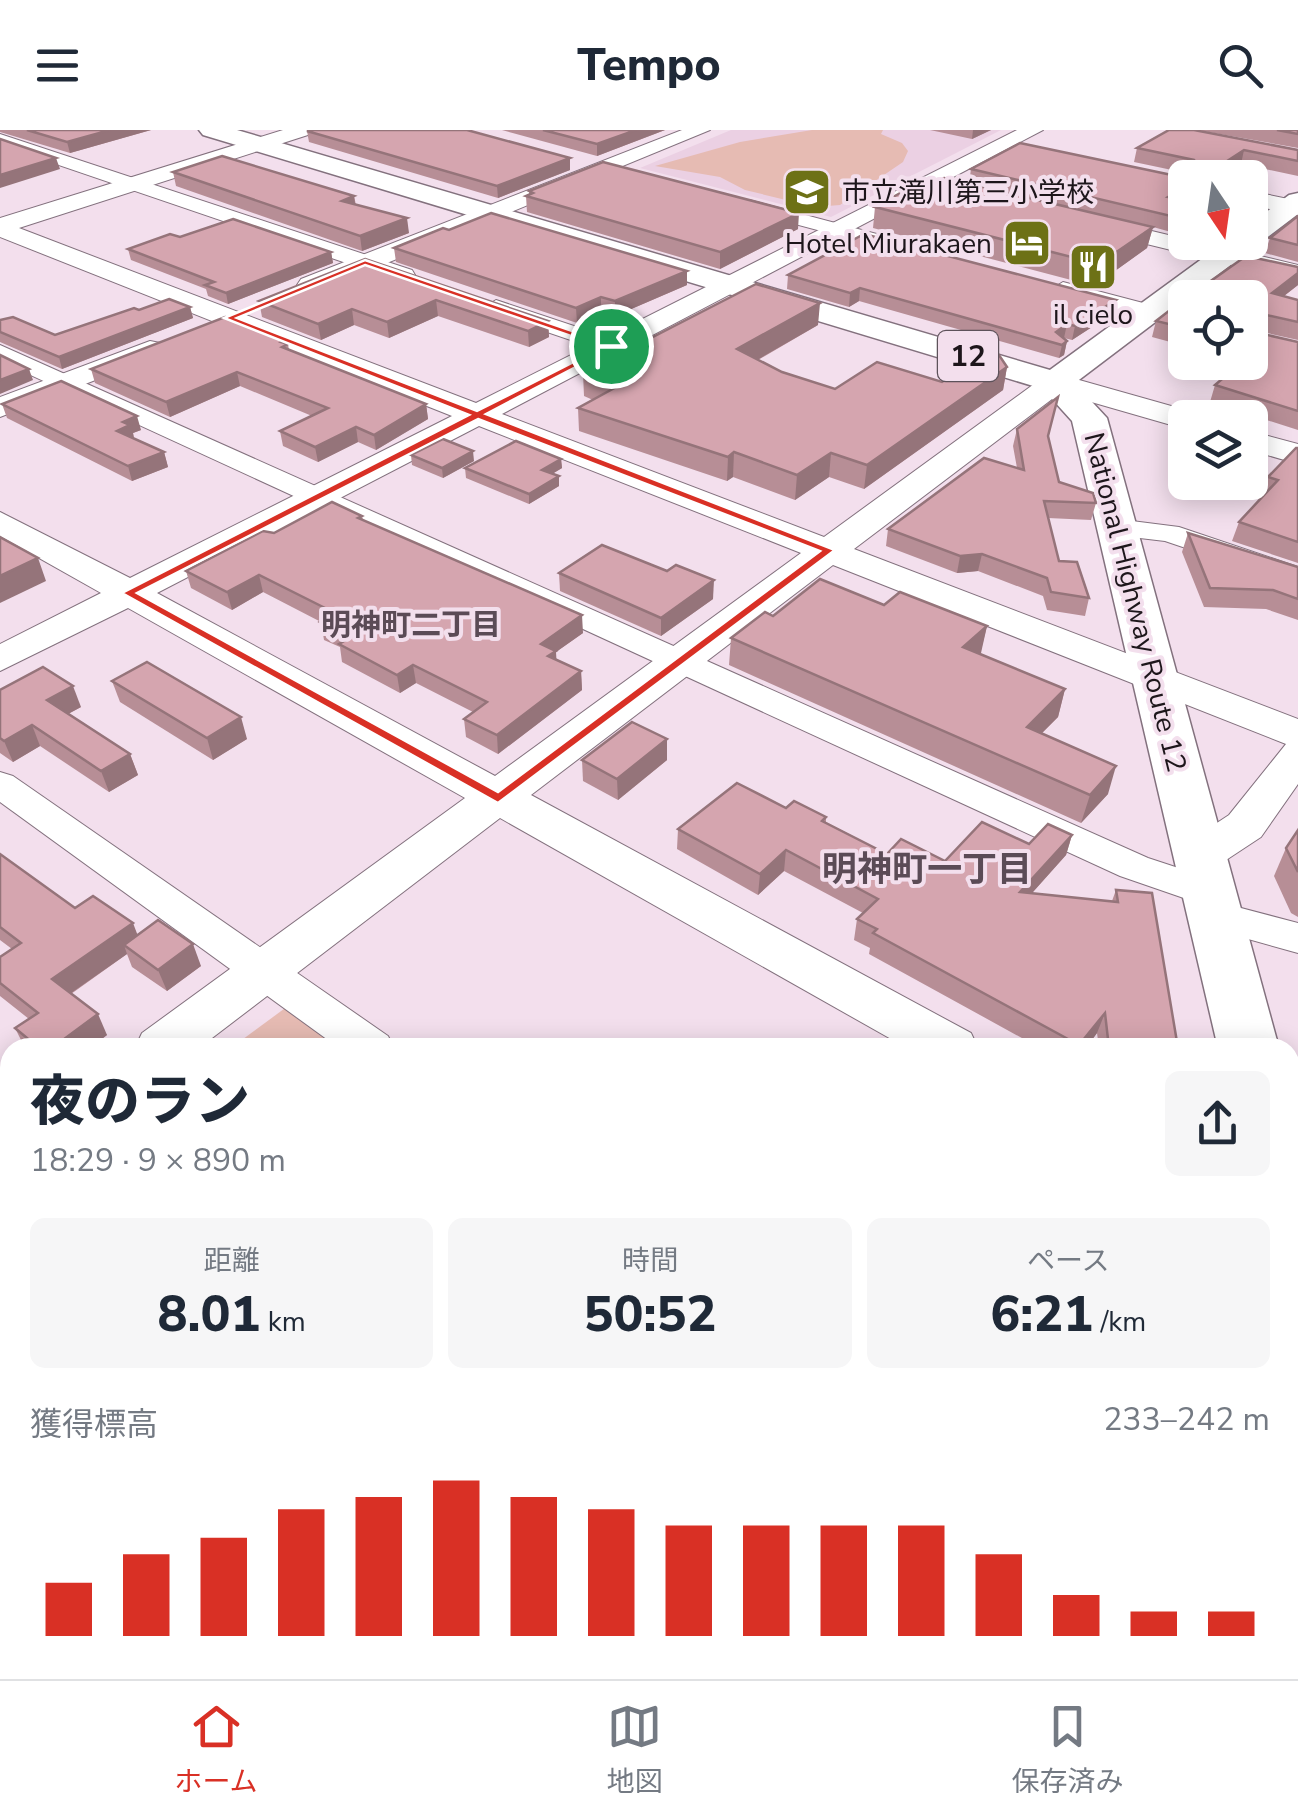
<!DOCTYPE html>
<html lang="ja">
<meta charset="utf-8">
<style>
body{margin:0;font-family:"Nunito Sans","Noto Sans JP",sans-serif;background:#f6f6f7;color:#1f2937;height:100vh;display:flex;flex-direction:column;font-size:38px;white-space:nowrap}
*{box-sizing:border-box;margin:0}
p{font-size:32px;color:#747a83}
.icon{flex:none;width:55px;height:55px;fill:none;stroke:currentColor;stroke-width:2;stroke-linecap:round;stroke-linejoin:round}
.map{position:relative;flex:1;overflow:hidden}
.panel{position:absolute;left:0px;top:908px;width:1300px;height:642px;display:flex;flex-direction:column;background:#fff;border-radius:30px 30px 0 0;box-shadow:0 5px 25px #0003}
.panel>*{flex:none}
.needle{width:65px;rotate:167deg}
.tools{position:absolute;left:1168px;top:30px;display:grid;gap:20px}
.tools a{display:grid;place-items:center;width:100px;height:100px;border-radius:15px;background:#fff;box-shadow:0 5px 25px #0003;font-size:50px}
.pin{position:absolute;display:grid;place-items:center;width:85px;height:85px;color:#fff;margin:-42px;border:5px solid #fff;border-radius:50%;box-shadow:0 2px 10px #0007}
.round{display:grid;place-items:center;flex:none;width:105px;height:105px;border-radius:15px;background:#f6f6f7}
.headline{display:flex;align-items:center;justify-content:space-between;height:170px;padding:0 30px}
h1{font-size:55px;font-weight:800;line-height:75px}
.stats{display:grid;grid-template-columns:repeat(3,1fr);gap:15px;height:170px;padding:10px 30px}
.stats div{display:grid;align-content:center;border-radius:15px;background:#f6f6f7;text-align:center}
.stats b{font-size:50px;font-weight:800}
.stats small{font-size:28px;font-weight:400}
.stats p{font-size:28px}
.chart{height:280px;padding:20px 30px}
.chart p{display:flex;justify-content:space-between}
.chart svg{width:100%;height:180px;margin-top:10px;stroke:#d93025;stroke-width:6}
header{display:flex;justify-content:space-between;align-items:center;height:130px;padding:0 30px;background:#fff;font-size:45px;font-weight:800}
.dock{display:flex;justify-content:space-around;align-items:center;height:140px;border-top:2px solid #e0e1e3;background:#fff;font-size:28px;color:#747a83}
.dock a{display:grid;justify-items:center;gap:5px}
.dock .active{color:#d93025}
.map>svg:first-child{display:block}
.built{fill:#ebd0e3}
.green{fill:#e6bbb3}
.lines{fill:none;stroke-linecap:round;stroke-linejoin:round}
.minor-casing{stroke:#83717e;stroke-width:2}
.tertiary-casing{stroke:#83717e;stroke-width:2}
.secondary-casing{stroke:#83717e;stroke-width:3}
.trunk-casing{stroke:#83717e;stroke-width:3}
.minor{fill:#fff;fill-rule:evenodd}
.tertiary{fill:#fff;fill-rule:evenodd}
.secondary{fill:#fff;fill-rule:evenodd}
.trunk{fill:#fff;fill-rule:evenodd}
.wall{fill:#b78e96}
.shaded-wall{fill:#95747a}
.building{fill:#d5a5af;stroke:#95747a;stroke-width:2.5}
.route{fill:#d93025;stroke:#fff;stroke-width:2.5;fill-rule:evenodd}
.labels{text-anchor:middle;stroke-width:8;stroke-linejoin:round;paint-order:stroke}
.far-poi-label{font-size:28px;fill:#1d161b;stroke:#f3dfed;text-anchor:start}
.far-street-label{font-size:28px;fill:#1d161b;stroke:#f3dfed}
.shield{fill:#f3dfed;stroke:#5d525a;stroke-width:2.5}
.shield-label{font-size:30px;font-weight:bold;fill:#1d161b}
.far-neighbourhood-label{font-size:30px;font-weight:bold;fill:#5b4b56;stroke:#f3dfed}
.neighbourhood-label{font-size:35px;font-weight:bold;fill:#5b4b56;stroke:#f3dfed}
</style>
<header><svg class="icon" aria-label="menu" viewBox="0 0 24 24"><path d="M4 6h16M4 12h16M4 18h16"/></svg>Tempo<svg class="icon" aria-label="search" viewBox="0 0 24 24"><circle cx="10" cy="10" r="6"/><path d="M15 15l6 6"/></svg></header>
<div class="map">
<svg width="1298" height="1549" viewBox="0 0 1298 1549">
<rect width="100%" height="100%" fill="#f3dfed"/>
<path class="built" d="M731,0h270l-170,87 -191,-49z"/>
<g class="green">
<path d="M812,0h71l-2,4 21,9 6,8 -5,11 -63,43 -25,2 -70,-17 -25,-13 -65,-11 85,-24z"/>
<path d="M292,873l61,45h-122z"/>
</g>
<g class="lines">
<g class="minor-casing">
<g id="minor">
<path d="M0,4l412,136 3,5 -3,5h-16l-396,-135z"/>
<path d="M749,70l173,46 3,4 -10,6 -173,-46v-8z"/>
<path d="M1063,152l122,32v14l-130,-34 -3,-5z"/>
<path d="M496,170l123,41 4,5 -4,5h-16l-115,-39 -3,-5z"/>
<path d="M0,215l1148,513 76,25 6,10 -8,10 76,20v30l-96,-27 -6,-10 8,-11 -84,-29 -1120,-515z"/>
<path d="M1116,389l63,8 119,40v19l-133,-45 -59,-7 -4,-6 4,-6z"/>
<path d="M0,642l13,4 375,260 6,12h-55l-339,-246z"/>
<rect x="623" y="1540" width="62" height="9"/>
</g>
</g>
<g class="tertiary-casing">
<g id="tertiary">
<path d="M283,0h31l-3,4 -292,94 457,175 541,-273h26l-541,284 322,123 221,-161h20l131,37 3,5h-14v11l-125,-36 -206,156 444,170v65l-37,53 -44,29 -16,5 -16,-5 -7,-11 7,-11 44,-29 57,-71 -453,-179 -302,230 440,238 7,15h-71l-407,-230 -301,230h-64l7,-15 323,-235 -337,-190 -128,63v-27l101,-51 -101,-57v-24l130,66 322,-162 -452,-179v-19zM479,296l322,127 -306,223 -338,-183z"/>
<path d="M682,0h28l-391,161h-18l-4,-6 4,-6z"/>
<path d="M1250,61l48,10v14l-48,-10z"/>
<path d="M1089,86l96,23v3h17l96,23v16l-217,-53 -4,-5z"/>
<path d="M150,211l10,2 4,6 -4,6 -160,62v-20z"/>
<path d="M1250,301l48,13v20l-48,-14z"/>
<path d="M10,1006v51l-10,4v-51z"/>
<path d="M0,1092l10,3v61l-10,-4z"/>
</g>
</g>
<g class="secondary-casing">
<path id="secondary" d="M1298,63v21l-231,175h-24l-5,-7 5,-7 182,-133h25v-18l39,-29z"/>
</g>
<g class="trunk-casing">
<g id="trunk">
<path d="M199,0h38l830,245 40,43 172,630h-61l-146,-627 -29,-32 -840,-254z"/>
<path d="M1290,1051l8,3v89l-8,-3z"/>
<path d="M0,1263l10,1v74l-10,-1z"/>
<path d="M1290,1405l8,1v82l-8,-1z"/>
</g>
</g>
<use href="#minor" class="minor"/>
<use href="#tertiary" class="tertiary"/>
<use href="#secondary" class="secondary"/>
<use href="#trunk" class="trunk"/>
</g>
<g class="wall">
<path d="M0,0h151l-81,23 -70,-21z"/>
<path d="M502,0h163l-68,26z"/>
<path d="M930,0h61l-19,9z"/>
<path d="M1197,0h101v18z"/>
<path d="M307,1l263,27v12l-72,28 -189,-56z"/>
<path d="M1137,18l161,2v26l-57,-12 -21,14h-30l1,-4 -57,-12z"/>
<path d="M971,39l214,9v21l-2,2h2v21l-14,10 -18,-5 -6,21 -53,38 -221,-58 2,-21 37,-12 57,-12z"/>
<path d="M173,42l181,24 2,9 53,28 -47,18 -186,-65z"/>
<path d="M529,61l269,38 -78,40 -193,-57 -1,-16 3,-2z"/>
<path d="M1298,86v46l-33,-9 5,-15z"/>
<path d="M180,107l151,15 2,11 -105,41 -20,-8 -2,-7 -75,-29 -3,-11z"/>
<path d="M394,118l293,23v14l-72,31 -14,-5 -24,12 -181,-61z"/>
<path d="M365,129l183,62 1,16 -20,10 -91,-31 -49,22 -35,-13 -33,15 -59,-23 -3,-16z"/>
<path d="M1298,137v18l-14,11 14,4v40l-44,-10v2l44,10v88l-88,-28 5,-17 35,-23v-64h-59v-3z"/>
<path d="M788,145l328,25 -4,14 -40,26 -8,-2 3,3 -3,14 -5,3 -200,-57 -10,6 -62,-18z"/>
<path d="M190,177l3,11 -131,51 -62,-27v-22l55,15 84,-25z"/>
<path d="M1185,183v33l-33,-9 4,-16z"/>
<path d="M818,195l-60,35 24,12 53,17 107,-7 65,-15 -4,23 -139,99 -35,-12 -34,23 -62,-23 -6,4 -148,-50 -1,-23 15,-8 -9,-4 -1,-23z"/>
<path d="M284,210l1,3 3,1 1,6 137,54 2,15 -52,31 -18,-8 -40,20 -35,-16 -3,-15 32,-15 -72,-30 -70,31 -75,-34 -4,-14z"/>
<path d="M1058,267l-10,41 11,44 37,21 -5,17 -43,-2 11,43 30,37 -4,18 -38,-6 -4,-14 -65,-25 -21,2 -71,-27 2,-17 129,-61 -4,-22 4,-17z"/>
<path d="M2,274l139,26 -8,3 1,5 30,14 4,15 -36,14 -125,-63z"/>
<path d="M1298,318v115l-66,-22 7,-19 25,-26 -2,-1 6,-18z"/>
<path d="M411,325l63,6 -31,17 -31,-13z"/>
<path d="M561,329l1,9 -10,6 7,2v10l-30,18 -63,-26 -1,-10z"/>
<path d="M362,386l1,4 220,113 -27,19v8l25,11 1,19 -84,64 -32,-17 -2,-18 9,-7 -57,-29 -16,10 -58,-31 -2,-15 -16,-7 -3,-18 -58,-30 -31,18 -41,-22 -5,-17 88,-38z"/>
<path d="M1188,403l110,34v53l-32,-11 -62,-2 -22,-55z"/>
<path d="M667,441l46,28 -52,37 -101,-45 -1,-18z"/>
<path d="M884,475l103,21 -7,28 85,35 -7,28 -16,16 66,61 -27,29 -352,-158 2,-27z"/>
<path d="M112,551l135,58 -34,21 -93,-58z"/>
<path d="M0,560l81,17 -13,7 62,40 8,21 -29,17 -69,-46 -27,16 -13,-9z"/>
<path d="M667,609v21l-49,40 -35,-19 -1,-21z"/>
<path d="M786,678l40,9v5l61,32 58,7 127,-26 -6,20 -34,38 80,8 4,-11 62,158h-79l-2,-15 -11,15h-46l-171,-94 1,-6 -16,-8 3,-21 6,-6 -79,-42 -26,24 -81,-46 1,-20z"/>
<path d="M1298,700v87l-7,-4 -17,-37 12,-28z"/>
<path d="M0,724l75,54 63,27 63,31 -34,25 -35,-24 -5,-13 -56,40 36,41 -17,13h-65l-10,-20 14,-9 -29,-23v-39l12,-8 -12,-9z"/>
<path d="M982,1540h308l8,9h-315z"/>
</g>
<g class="shaded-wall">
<path d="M110,0h41l-81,23 -3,-11z"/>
<path d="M636,0h29l-68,26v-12z"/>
<path d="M973,0h18l-19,9z"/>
<path d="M1244,20l-3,14 -21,14h-19z"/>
<path d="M56,28l4,11 -60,19v-13z"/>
<path d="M570,28v12l-72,28 -1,-12z"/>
<path d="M1185,57v12l-20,13 3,-15z"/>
<path d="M354,66l2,15 -14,-10z"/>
<path d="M1185,80v12l-14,10 4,-15z"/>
<path d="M799,83l-1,16 -78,40v-17z"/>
<path d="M407,88l2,15 -47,18 -2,-15z"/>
<path d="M1153,97l-6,21 -53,38 5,-22z"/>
<path d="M331,122l2,11 -105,41 -2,-11z"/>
<path d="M687,141v14l-72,31v-15z"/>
<path d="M1298,143v12l-31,24 5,-16z"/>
<path d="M860,158l-1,13 -10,6 1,-14z"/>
<path d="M601,167v14l-24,12 -1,-15z"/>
<path d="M436,170l2,16 -49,22 -2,-16z"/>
<path d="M1116,170l-4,14 -40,26 3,-14z"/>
<path d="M820,173l-2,22 -82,47 1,-23z"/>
<path d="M190,177l3,11 -131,51 -3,-12z"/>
<path d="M352,179l2,16 -33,15 -3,-16z"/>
<path d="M548,191l1,16 -20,10 -1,-16z"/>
<path d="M1067,194l-3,14 -8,-6z"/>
<path d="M1067,211l-3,14 -5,3 3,-13z"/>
<path d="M1007,237l-4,23 -139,99 3,-24z"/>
<path d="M29,239l4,11 -33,14v-14z"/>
<path d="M237,242l3,14 -70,31 -4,-15z"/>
<path d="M426,274l2,15 -52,31 -2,-15z"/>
<path d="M137,286l4,14 -8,3 1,6 -17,-8 6,-9z"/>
<path d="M356,297l2,15 -40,20 -3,-15z"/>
<path d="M473,321l1,10 -31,17 -1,-10z"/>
<path d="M164,322l4,15 -36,14 -4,-15z"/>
<path d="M734,322l-1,25 -6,4 1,-24z"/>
<path d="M831,323l-2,24 -34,23 2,-25z"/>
<path d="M561,329l1,9 -20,12v-10z"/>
<path d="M559,346v10l-30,18v-10z"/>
<path d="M982,424l-4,17 -21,2 3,-17z"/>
<path d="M38,428l8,23 -46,22v-27z"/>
<path d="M259,445l4,17 -31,18 -5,-18z"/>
<path d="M714,450l-1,19 -52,37v-18z"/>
<path d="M582,485l1,18 -27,19 1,17 -16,-25z"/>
<path d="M987,496l-6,27 -23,22 5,-28z"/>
<path d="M413,535l3,18 -16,10 -3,-18z"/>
<path d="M581,541l1,19 -84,64 -1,-19z"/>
<path d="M73,556l8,21 -26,14 -8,-21z"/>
<path d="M1065,559l-7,28 -38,38 7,-28z"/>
<path d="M241,587l6,22 -34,21 -6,-22z"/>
<path d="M32,595l8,21 -27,16 -9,-21z"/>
<path d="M667,609v21l-49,40 -1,-21z"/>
<path d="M130,624l8,21 -29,17 -8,-21z"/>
<path d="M1116,636l-8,28 -27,29 9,-28z"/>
<path d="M1072,705l-6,20 -51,57 5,-20z"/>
<path d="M786,720l-2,21 -26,24 2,-21z"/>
<path d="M133,793l8,21 -17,1 3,9 -66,46 -9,-21z"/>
<path d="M193,814l8,22 -34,25 -9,-21z"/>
<path d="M1105,883l-8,20 -11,15h-8z"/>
<path d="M98,884l9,21 -17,13h-38z"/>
<path d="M338,1540h38l-2,9h-39z"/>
</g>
<g class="building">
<path d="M27,0h83l-43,12z"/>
<path d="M312,0h155l103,28 -73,28 -190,-55z"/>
<path d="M543,0h93l-39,14z"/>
<path d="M1169,0h25l104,20v11l-54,-11 -43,28h-10l1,-11 5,-3 -3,-4 -57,-12z"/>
<path d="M1277,0h21v4z"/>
<path d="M0,9l56,19 -56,17z"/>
<path d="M1020,13l166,35h-1v9l-17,10 17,4v9l-10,7 -204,-48z"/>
<path d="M222,26l132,40 -12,5 65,17 -47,18 -187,-64z"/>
<path d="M603,32l196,51 -79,39 -194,-56 7,-3 -4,-2z"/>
<path d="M944,48l209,49 -54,37 -224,-57 27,-15 10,3z"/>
<path d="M491,83l196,58 -72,30 -14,-4 -25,11 -182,-60 49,-20 6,2z"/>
<path d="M1298,86v29l-28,-7z"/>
<path d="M233,89l98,33 -105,41 -21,-8 9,-3 -86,-33 42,-15 10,3z"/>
<path d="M864,104l252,66 -41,26 -8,-2 -11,8 11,9 -5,4 -202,-57 -10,5 -62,-18z"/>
<path d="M1246,126l52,11v6l-26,20 26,7v22l-45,-10 1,20 44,10v69l-83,-26 27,-23h8v-7l9,-7 -9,-2v-48h-59v-3z"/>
<path d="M365,129l183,62 -20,10 -92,-31 -49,22 -35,-13 -34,15 -59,-23z"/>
<path d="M756,154l64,19 -83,46 45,23 53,17 42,-27 65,20 46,-30 11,3 8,12 -140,98 -36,-12 -34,22 -63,-23 -6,5 -150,-49 40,-22 -35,-13z"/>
<path d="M169,169l21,8 -131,50 -59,-25v-12l13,-3 42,18 79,-27 5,2z"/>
<path d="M1170,180l15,3v15l-29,-7z"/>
<path d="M225,187l59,23 -3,2 7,2 -6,3 144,57 -52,31 -18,-8 -41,20 -35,-16 48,-23 -91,-36 -71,30 -75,-33z"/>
<path d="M0,225l29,14 -29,11z"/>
<path d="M61,251l76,35 -14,6 7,3 -13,6 47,21 -36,14 -126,-62z"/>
<path d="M1058,267l-10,39 11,46 34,11 3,10 -52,-2 15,60 18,1 12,36 -38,-6 -4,-14 -65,-24 -22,2 -72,-27 96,-71 40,12 -7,-41z"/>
<path d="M443,309l30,12 -31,17 -31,-13z"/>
<path d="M516,311l45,18 -19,11 17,6 -30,18 -64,-26z"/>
<path d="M1296,318h2v94l-59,-20 39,-42 -10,-3z"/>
<path d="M332,372l30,14 -4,2 224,97 -41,29 15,7 -8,5 33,15 -84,64 -33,-16 23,-17 -74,-37 -16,10 -58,-31 12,-7 -31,-15 15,-9 -76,-38 -32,17 -41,-21 77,-40 11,2z"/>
<path d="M1188,403l110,34v32l-25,-9 -63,-2z"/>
<path d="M0,407l38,21 -38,18z"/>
<path d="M602,415l65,26 9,-6 38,15 -53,38 -102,-45z"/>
<path d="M820,449l64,26 16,-13 87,34 -24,21 102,42 -38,38 89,39 -26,29 -359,-157 34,-26 8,4z"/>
<path d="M147,532l94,55 -34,21 -95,-57z"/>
<path d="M43,537l30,19 -26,14 83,54 -29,17 -69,-46 -28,16 -4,-3v-48z"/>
<path d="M632,592l35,17 -50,40 -35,-19z"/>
<path d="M737,653l49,25 8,-7 32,16 -4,4 65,33 14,-15 44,22 37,-39 47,22 19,-20 24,11 -52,57 98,10 -2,-12 36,3 26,155h-69l-4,-35 -26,32 -206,-112 4,-4 -20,-10 21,-20 -92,-49 -26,24 -82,-45z"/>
<path d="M1298,700v42l-12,-24z"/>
<path d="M0,724l75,54 18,-12 40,27 -81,56 46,35 -46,34h-13l-24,-20 23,-15 -38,-30v-26l21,-14 -21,-16z"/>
<path d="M158,790l35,24 -35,26 -34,-25z"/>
<path d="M1290,1523l8,1v25h-300v-9h292z"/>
<path d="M301,1540h37l-3,9h-37z"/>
<path d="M20,1542l64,7h-75z"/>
</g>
<path class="route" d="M365,130l251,86 -130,68 349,136 -337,253 -376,-210 347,-178 -245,-97zM365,135l238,82 -126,64 -240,-93zM478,289l342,132 -322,241 -361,-199z"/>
<defs>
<g id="school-square" transform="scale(2.5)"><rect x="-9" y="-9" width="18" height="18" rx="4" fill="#6d7116" stroke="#f3dfed"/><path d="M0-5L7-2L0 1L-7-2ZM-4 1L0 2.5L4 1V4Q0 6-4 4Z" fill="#fff"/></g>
<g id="hotel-square" transform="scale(2.5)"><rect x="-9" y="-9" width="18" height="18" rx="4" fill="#6d7116" stroke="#f3dfed"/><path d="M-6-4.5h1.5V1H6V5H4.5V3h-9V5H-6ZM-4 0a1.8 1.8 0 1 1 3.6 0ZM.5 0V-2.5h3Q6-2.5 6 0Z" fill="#fff"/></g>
<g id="restaurant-square" transform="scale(2.5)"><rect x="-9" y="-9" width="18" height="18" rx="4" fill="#6d7116" stroke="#f3dfed"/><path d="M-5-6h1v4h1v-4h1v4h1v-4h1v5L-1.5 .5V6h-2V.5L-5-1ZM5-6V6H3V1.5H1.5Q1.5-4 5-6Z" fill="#fff"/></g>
</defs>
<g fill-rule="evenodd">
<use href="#school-square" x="807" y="62"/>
<use href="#hotel-square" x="1027" y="113"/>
<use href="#restaurant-square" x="1093" y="137"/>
</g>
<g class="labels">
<g class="far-poi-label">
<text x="842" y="72">市立滝川第三小学校</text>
<text x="992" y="123" text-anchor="end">Hotel Miurakaen</text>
<text x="1093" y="194" text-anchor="middle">il cielo</text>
</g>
<g class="far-street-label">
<text transform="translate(1136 472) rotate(76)" y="10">National Highway Route 12</text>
</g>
<rect class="shield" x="938" y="201" width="60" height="50" rx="8"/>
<g class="shield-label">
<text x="968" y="236">12</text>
</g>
<g class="far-neighbourhood-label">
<text x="411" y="505">明神町二丁目</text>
</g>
<g class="neighbourhood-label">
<text x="927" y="751">明神町一丁目</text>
</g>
</g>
</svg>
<div class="tools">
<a><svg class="needle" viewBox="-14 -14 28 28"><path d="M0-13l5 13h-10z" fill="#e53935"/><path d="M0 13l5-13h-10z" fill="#747a83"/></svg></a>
<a><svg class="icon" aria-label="locate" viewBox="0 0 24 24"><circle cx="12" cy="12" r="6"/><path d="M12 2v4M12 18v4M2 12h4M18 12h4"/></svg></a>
<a><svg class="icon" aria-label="layers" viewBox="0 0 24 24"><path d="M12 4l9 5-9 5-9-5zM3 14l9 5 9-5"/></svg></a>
</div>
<div class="pin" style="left:611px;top:216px;background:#1e9e55"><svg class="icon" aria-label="arrive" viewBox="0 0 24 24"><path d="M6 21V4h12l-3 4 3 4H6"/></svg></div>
<section class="panel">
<div class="headline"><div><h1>夜のラン</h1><p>18:29 · 9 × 890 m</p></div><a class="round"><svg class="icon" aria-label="share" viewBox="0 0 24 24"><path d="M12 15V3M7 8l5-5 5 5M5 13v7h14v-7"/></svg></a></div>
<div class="stats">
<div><p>距離</p><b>8.01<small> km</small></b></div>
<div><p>時間</p><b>50:52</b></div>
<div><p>ペース</p><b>6:21<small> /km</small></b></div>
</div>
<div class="chart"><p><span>獲得標高</span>233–242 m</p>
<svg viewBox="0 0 160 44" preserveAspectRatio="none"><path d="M5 44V31M15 44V24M25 44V20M35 44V13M45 44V10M55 44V6M65 44V10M75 44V13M85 44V17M95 44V17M105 44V17M115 44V17M125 44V24M135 44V34M145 44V38M155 44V38"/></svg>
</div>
</section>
</div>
<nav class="dock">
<a class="active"><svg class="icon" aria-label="home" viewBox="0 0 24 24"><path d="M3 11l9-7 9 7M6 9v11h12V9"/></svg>ホーム</a>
<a><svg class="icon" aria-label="map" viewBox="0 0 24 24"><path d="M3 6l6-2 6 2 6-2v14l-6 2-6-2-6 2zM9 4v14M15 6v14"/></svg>地図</a>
<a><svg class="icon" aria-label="saved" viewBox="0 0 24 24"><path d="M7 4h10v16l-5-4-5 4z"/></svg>保存済み</a>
</nav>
